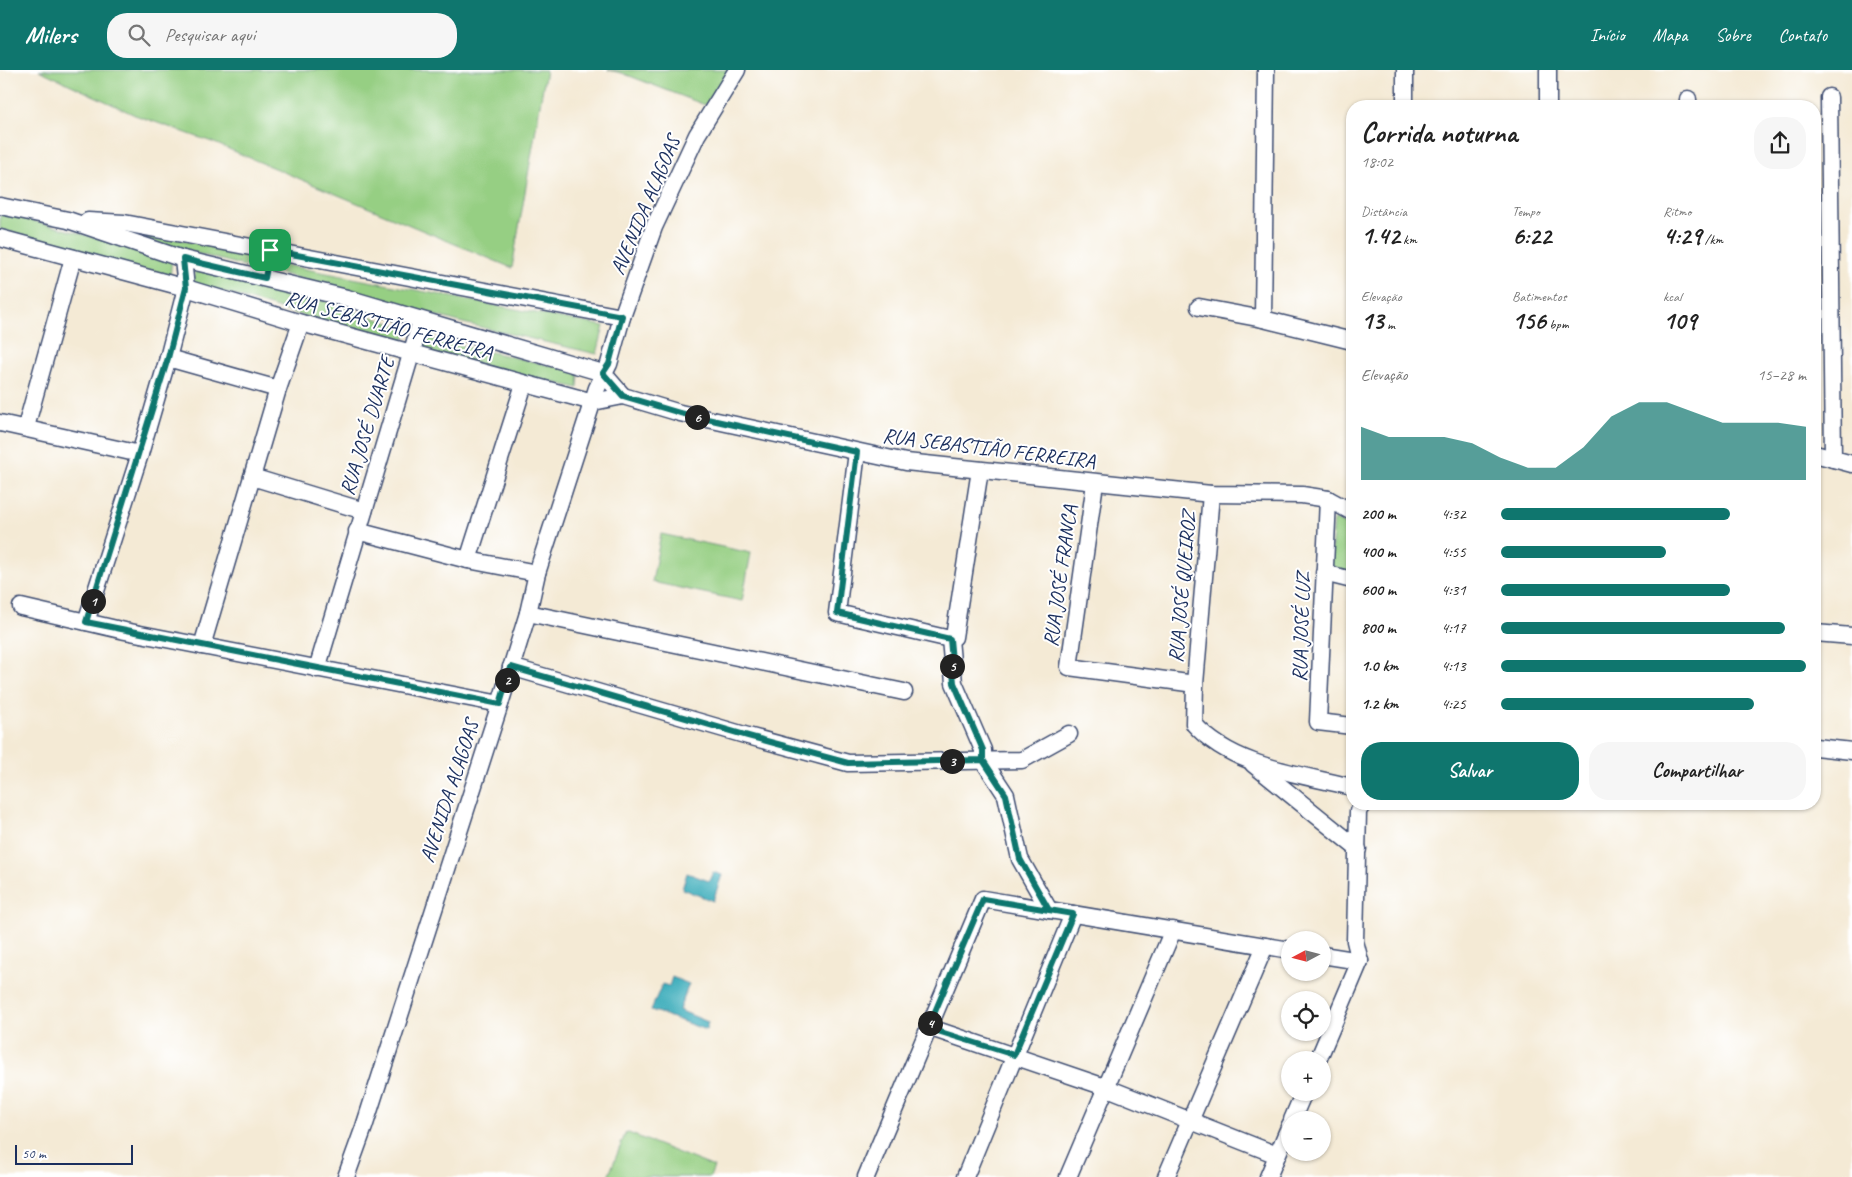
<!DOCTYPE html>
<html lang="pt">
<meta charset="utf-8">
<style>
body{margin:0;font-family:Caveat,sans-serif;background:#f6f6f6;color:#222;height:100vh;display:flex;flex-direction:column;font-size:19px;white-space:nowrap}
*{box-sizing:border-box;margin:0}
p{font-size:16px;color:#767676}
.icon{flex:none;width:28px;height:28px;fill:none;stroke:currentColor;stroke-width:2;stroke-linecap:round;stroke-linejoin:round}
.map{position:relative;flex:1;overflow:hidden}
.side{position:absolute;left:1346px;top:30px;width:475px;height:710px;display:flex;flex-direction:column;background:#fff;border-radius:20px;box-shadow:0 1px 4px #0004}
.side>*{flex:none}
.needle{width:32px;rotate:263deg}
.fabs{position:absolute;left:1281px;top:861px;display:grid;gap:10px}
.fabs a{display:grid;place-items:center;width:50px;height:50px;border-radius:50%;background:#fff;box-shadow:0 1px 4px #0004;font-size:25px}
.scale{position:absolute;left:15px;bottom:12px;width:118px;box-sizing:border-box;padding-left:5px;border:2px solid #1b2f5e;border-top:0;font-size:14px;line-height:18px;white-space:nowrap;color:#1b2f5e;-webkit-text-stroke:4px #fff;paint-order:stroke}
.pin{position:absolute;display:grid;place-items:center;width:42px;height:42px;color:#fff;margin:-21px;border-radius:10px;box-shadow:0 2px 8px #0006}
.km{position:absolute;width:25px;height:25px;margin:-12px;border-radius:50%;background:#222;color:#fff;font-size:14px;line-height:25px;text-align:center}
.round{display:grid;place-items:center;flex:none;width:52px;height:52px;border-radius:20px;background:#f6f6f6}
.overview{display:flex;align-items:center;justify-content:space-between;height:85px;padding:0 15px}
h1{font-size:28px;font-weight:700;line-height:38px}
.metrics{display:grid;grid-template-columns:repeat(3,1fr);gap:8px;height:85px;padding:5px 15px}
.metrics div{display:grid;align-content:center}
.metrics b{font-size:25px;font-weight:700}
.metrics small{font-size:14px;font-weight:400}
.metrics p{font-size:14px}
.chart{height:140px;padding:10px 15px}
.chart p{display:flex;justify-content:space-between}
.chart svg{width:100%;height:90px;margin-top:5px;fill:#0f766e;opacity:.7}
.button{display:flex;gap:10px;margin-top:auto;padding:10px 15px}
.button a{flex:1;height:58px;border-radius:20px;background:#0f766e;color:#fff;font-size:20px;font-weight:700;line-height:58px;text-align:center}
.button a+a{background:#f6f6f6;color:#222}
ul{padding:0 15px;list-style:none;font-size:16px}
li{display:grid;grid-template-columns:80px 60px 1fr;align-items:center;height:38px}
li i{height:12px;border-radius:6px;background:#0f766e}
header{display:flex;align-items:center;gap:30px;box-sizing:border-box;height:70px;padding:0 25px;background:#0f766e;color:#fff}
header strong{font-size:24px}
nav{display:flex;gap:28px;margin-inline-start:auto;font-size:18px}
.search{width:350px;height:45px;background:#f6f6f6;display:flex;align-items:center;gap:12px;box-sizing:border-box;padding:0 18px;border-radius:20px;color:#767676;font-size:19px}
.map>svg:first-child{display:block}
.green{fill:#96cf83;stroke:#587f70}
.water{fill:#3eadbb;stroke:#2c6e8c}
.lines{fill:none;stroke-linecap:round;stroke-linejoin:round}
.minor-casing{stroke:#3c4b70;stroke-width:19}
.minor{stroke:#fff;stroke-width:16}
.route-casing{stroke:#fff;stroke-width:10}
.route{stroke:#0f766e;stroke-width:6}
.labels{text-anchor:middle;stroke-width:4;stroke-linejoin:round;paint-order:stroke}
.street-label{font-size:21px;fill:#1b2f5e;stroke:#fff}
</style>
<header>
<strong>Milers</strong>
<div class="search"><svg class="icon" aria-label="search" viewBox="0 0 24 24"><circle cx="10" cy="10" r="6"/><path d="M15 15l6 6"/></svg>Pesquisar aqui</div>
<nav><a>Início</a><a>Mapa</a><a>Sobre</a><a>Contato</a></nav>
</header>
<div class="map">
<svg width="1852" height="1107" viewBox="0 0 1852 1107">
<rect width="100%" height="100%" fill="#fff"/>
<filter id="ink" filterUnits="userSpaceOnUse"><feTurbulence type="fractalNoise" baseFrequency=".02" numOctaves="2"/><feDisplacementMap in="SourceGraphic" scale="10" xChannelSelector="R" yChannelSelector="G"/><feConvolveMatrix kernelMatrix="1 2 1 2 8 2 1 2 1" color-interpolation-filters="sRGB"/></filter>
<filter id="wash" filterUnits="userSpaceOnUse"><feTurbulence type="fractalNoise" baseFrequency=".0096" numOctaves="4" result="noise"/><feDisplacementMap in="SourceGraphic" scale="20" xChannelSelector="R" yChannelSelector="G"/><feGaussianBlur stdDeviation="1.12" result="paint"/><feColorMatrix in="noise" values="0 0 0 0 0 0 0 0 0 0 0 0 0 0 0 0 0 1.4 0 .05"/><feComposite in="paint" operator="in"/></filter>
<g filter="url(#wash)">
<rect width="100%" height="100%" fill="#f4ead5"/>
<g class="green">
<path d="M39,0h507l-34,198 -300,-126 -77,-27z"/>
<path d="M608,0h122l-25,35 -83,-32z"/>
<path d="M0,142l172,46 -2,20 -170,-49z"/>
<path d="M149,162l111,26 -4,11 -110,-29z"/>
<path d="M274,193l330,63 -7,28 -134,-31 -191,-52z"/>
<path d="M195,199l100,22 112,38 -4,17 -209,-63z"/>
<path d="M424,267l155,35 -1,16 -156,-36z"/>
<path d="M1334,449l18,9v46l-22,-8z"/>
<path d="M661,464l90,19 -9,48 -90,-19z"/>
<path d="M626,1062l88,35 -4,10h-102z"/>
</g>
<g class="water">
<path d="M713,802l9,3 -9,26 -31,-12 5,-16 22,8z"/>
<path d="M672,907l17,7 -10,26 29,12 -2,8 -55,-20 11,-26 7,2z"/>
</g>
</g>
<g filter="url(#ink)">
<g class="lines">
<g class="minor-casing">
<g id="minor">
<path d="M1405,0v36"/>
<path d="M1829,27l4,362"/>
<path d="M1688,29v7"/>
<path d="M1548,36v-36"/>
<path d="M0,136l68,14 115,39 164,39 256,75 20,23"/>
<path d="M88,151l36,2 498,94"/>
<path d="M0,168l186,50 115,35 292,79 30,-6 57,17 226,49 305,32 91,1 26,4 24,13"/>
<path d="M1199,237l64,12 89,22"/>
<path d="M1263,249l3,-249"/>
<path d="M168,288l110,31"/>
<path d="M0,353l140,31"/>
<path d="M26,357l47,-169"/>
<path d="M857,382l-20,161 113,26 4,-2 26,-167"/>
<path d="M1815,384l37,10"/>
<path d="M252,407l112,34"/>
<path d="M1095,413l-26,184 126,17"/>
<path d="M1211,424l-16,190 -1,40c38,43 106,50 158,63"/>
<path d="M1328,429l-10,223 34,4"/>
<path d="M357,461l111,29 69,13"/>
<path d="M468,490l56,-176"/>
<path d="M1324,503l28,7"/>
<path d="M21,537l104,24 375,73"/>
<path d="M528,543l376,79"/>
<path d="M86,552l54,-168 28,-96 18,-70 -3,-29"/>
<path d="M1815,563l37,3"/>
<path d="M950,569l4,44 29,67v10l23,35 14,64 29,51"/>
<path d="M202,576l76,-257 23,-66"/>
<path d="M511,597l237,69 100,27 174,-3 47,-26"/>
<path d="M317,599l104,-348"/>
<path d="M1815,677l37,4"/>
<path d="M1253,694l105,85"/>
<path d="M1322,885l38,6"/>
<path d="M928,957l177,60 172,68"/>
<path d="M1318,990l42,-99 -5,-20 3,-130 5,-7"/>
<path d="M1292,1050l12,-28"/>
<path d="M346,1107l18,-50 136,-423 28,-91 9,-40 60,-185 12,-24 13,-47 32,-90 43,-92 40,-65"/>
<path d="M866,1107l117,-278 307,51"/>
<path d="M965,1107l108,-263"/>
<path d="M1068,1107l105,-247"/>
<path d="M1166,1107l99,-231"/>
<path d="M1268,1107l22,-52"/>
</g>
</g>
<use href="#minor" class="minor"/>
</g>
</g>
<g class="lines" filter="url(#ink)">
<g class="route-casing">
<path id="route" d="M270,180l-5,28 -82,-19 3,29 -18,70 -82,264 414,82 11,-37 237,69 100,27 135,-3 23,35 14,64 29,51 24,4 -59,141 -86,-27 55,-129 66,11 -29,-51 -14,-64 -23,-35v-10l-29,-67 -4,-44 -113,-26 20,-161 -177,-39 -57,-17 -20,-23 6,-9 13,-48 -352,-66"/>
</g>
<use href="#route" class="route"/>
</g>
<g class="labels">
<g class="street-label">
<text transform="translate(645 135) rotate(-67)" y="7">AVENIDA ALAGOAS</text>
<text transform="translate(389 255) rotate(15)" y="7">RUA SEBASTIÃO FERREIRA</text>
<text transform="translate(367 356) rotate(-73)" y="7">RUA JOSÉ DUARTE</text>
<text transform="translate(989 378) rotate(7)" y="7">RUA SEBASTIÃO FERREIRA</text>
<text transform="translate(1060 506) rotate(-82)" y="7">RUA JOSÉ FRANCA</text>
<text transform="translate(1182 517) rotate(-85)" y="7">RUA JOSÉ QUEIROZ</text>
<text transform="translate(1301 557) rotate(-88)" y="7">RUA JOSÉ LUZ</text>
<text transform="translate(449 721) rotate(-72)" y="7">AVENIDA ALAGOAS</text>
</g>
</g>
</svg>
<div class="fabs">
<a><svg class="needle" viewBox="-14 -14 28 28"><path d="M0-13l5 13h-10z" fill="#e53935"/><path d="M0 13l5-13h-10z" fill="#767676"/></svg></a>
<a><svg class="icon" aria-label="locate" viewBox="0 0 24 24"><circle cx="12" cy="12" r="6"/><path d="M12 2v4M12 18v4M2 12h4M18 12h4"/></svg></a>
<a>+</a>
<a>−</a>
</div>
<div class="scale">50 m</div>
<div class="pin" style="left:270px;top:180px;background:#1e9e55"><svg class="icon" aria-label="arrive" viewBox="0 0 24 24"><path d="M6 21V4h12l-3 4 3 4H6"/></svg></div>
<b class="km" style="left:93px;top:531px">1</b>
<b class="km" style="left:507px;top:610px">2</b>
<b class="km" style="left:952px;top:691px">3</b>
<b class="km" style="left:930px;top:953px">4</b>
<b class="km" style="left:952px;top:596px">5</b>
<b class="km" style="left:697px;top:347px">6</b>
<section class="side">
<div class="overview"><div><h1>Corrida noturna</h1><p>18:02</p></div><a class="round"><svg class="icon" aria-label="share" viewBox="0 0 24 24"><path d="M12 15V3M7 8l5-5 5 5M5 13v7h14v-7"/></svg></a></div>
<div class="metrics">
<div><p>Distância</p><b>1.42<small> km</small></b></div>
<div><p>Tempo</p><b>6:22</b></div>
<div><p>Ritmo</p><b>4:29<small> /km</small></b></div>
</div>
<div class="metrics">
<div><p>Elevação</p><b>13<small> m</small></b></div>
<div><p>Batimentos</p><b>156<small> bpm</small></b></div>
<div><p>kcal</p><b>109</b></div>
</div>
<div class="chart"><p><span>Elevação</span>15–28 m</p>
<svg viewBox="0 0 160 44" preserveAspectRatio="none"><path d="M0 44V18L10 23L20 23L30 23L40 26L50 33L60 38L70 38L80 28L90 13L100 6L110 6L120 11L130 16L140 16L150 16L160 18V44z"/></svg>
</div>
<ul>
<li><b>200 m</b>4:32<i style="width:75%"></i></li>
<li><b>400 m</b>4:55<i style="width:54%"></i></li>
<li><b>600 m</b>4:31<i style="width:75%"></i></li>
<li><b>800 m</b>4:17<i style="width:93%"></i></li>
<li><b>1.0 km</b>4:13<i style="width:100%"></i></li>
<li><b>1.2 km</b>4:25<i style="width:83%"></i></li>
</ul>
<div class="button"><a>Salvar</a><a>Compartilhar</a></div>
</section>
</div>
